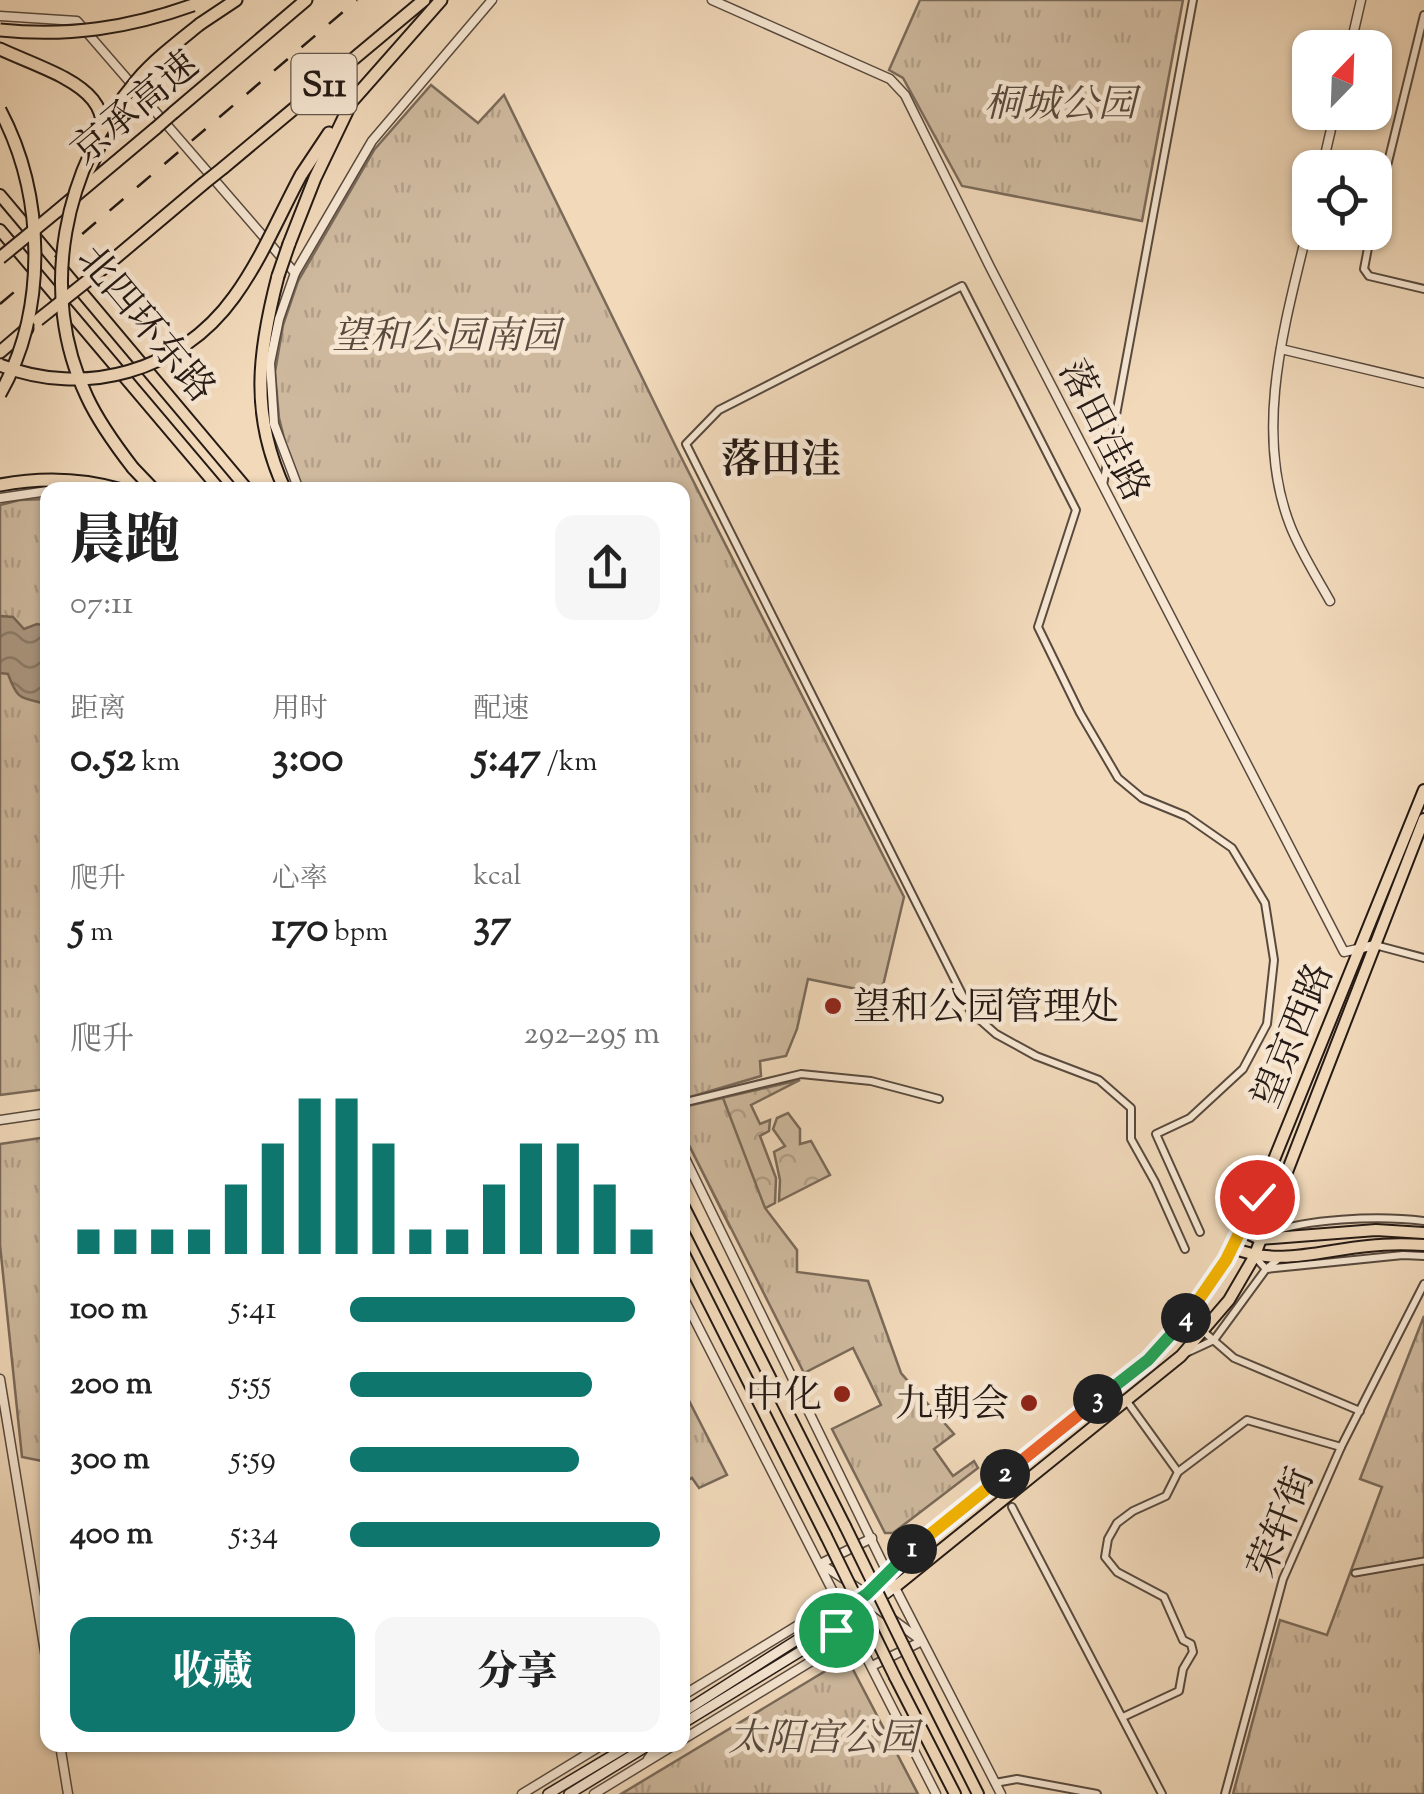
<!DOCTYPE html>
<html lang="zh">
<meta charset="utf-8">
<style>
body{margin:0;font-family:"Sorts Mill Goudy","Noto Serif SC",serif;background:#f6f6f6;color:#222;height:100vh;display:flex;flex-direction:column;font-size:38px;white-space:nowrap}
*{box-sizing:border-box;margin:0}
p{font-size:32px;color:#767676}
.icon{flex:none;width:55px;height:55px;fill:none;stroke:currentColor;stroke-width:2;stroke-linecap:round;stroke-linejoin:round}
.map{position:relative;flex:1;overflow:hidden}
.details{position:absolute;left:40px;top:482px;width:650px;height:1270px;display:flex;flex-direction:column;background:#fff;border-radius:20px;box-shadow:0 2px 8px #0004}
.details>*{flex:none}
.needle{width:65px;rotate:23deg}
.tools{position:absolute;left:1292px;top:30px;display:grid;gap:20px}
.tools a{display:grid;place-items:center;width:100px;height:100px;border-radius:20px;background:#fff;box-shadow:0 2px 8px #0004;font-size:50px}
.pin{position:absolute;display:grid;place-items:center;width:85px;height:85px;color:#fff;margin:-42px;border:5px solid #fff;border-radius:50%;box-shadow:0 2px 10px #0007}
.km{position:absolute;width:50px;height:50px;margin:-25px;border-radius:50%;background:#222;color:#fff;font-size:28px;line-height:50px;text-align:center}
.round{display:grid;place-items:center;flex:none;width:105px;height:105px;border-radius:20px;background:#f6f6f6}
.headline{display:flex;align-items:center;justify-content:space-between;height:170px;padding:0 30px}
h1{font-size:55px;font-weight:800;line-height:75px}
.figures{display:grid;grid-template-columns:repeat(3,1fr);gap:15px;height:170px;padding:10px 30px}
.figures div{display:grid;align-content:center}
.figures b{font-size:42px;font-weight:800}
.figures small{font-size:28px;font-weight:400}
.figures p{font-size:28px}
.chart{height:280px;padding:20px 30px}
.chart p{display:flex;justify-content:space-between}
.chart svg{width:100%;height:180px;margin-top:10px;stroke:#0f766e;stroke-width:6}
.primary-button{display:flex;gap:20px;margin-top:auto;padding:20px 30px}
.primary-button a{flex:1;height:115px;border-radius:20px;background:#0f766e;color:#fff;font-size:40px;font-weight:800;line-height:115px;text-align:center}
.primary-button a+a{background:#f6f6f6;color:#222}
ul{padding:0 30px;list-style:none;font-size:32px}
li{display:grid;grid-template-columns:160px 120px 1fr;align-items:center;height:75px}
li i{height:25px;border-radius:12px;background:#0f766e}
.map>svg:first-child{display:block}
.forest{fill:url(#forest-crowns);stroke:#7a6a5a;stroke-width:2.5}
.park{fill:url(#park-tufts);stroke:#7a6a5a;stroke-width:2.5}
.water{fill:url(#water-waves);stroke:#766656;stroke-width:2.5}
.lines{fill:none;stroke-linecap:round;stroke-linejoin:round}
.pedestrian-casing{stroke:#584a3e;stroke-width:9}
.minor-casing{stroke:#584a3e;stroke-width:10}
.tertiary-casing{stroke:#584a3e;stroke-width:11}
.secondary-casing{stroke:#251a15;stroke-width:12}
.primary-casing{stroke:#251a15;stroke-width:14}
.trunk-casing{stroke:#251a15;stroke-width:14}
.motorway-casing{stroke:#251a15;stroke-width:15}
.pedestrian{stroke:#f6e6d2;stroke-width:5}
.minor{stroke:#f6e6d2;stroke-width:6}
.tertiary{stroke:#f6e6d2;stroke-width:8}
.secondary{stroke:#f6e6d2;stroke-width:9}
.primary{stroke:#f1d9ba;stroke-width:10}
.trunk{stroke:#f1d9ba;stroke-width:10}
.motorway{stroke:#f1d9ba;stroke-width:11}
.rail{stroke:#251a15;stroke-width:2.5;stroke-dasharray:18 18;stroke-linecap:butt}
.trunk-bridge-casing{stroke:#251a15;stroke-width:14;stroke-linecap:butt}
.motorway-bridge-casing{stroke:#251a15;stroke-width:15;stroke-linecap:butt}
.trunk-bridge{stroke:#f1d9ba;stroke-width:10}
.motorway-bridge{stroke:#f1d9ba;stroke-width:11}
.split-1-casing{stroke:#fff;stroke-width:20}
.split-2-casing{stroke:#fff;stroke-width:20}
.split-3-casing{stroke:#fff;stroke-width:20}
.split-4-casing{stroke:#fff;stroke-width:20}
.split-5-casing{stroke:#fff;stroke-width:20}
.split-1{stroke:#22a559;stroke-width:12}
.split-2{stroke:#f5b400;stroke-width:12}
.split-3{stroke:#f0652b;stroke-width:12}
.split-4{stroke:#22a559;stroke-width:12}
.split-5{stroke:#f5b400;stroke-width:12}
.poi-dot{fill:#8f2418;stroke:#f6e6d2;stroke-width:4}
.labels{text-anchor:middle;stroke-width:9;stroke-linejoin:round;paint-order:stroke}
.shield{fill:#f6e6d2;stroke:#64574e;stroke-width:2.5}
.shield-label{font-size:35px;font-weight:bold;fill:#251a15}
.park-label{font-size:38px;font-style:italic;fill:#584a3e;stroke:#f6e6d2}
.street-label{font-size:38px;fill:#251a15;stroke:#f6e6d2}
.poi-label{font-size:38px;fill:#251a15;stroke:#f6e6d2;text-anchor:end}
.neighbourhood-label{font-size:40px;font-weight:bold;fill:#251a15;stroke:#f6e6d2}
</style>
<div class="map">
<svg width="1424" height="1794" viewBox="0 0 1424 1794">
<defs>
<pattern id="forest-crowns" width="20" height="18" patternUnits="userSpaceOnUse" patternTransform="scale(2.5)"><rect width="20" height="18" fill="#ceb99e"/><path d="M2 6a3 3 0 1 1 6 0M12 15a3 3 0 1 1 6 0" fill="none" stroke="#b19e87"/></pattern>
<pattern id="park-tufts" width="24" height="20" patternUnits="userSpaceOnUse" patternTransform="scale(2.5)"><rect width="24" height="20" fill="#ceb99e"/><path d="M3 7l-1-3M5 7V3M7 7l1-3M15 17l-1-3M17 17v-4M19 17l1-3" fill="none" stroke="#b19e87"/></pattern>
<pattern id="water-waves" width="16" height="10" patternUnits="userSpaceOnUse" patternTransform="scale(2.5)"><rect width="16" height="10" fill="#ac9882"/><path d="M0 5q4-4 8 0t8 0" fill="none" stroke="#8c7b69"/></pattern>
</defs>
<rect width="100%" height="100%" fill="#f1d9ba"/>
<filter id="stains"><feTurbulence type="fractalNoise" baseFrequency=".002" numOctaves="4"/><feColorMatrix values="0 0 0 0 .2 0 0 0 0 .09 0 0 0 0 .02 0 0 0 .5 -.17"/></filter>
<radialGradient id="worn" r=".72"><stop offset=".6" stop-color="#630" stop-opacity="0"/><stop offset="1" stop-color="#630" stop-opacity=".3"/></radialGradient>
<g class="forest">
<path d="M800,1080l-49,25 9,19 10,-4 -1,11 -9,5 16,42 -1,25 -45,24 -47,-94v-26z"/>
<path d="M788,1113l12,16v15l11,-3 19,34 -51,26 1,-21 -6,-28 11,-6 -12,-17 4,-11z"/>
</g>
<g class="park">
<path d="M920,0h263l-41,221 -180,-35 -59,-108 -14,-8z"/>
<path d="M431,85l47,38 26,-28 173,354 227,448 -23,97 -73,-15 -11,50 -11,27 -26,5 1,15 -78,23 -1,-609h-380l-11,-24 -12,-48 -4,-46 8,-47 15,-44 76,-131z"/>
<path d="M47,499v590l-47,6v-590l20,-5z"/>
<path d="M723,1098l42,110 32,42v22l71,9 33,92 53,61 -20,15 19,27 21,-15 4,7 -85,65h-8l-53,-104 49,-24 -28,-57 -49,25 -121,-240v-26z"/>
<path d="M47,1137h1l-1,325 -25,-5 -22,-212v-101z"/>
<path d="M1424,1316v478h-191l47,-174 47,15 55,-148 -22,-8z"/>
<path d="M682,1387l45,88 -28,13 -7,-10 -9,5z"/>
<path d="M847,1658l71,136h-297z"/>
</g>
<path class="water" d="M0,616l13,1 11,12 13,-5 10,2v78c-27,-7 -29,-3 -39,-30l-8,-1z"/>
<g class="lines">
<g class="pedestrian-casing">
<path id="pedestrian" d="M1355,1573l69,-12"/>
</g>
<g class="minor-casing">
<g id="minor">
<path d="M1375,215l49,-200"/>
<path d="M1371,232l-7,37 5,7 55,13"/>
<path d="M1103,485l90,-485"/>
<path d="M1375,945l49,13"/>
<path d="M682,1103l119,-29 70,7 68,18"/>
<path d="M1263,1237c35,-20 121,-21 161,-16"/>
<path d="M1185,1249l-30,-67 -24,-43v-31l-32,-28 -63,-24 -40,-22 -25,-22 -285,-568 33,-34 243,-124 114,224 -38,117 42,86 38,65 24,20 44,18 46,32 33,55 9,57 -7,64 -24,45 -53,49 -34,16 44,98"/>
<path d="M1255,1257l11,12 137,-14 21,1"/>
<path d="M1204,1332l30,26 126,53"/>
<path d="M1186,1353l28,-13 52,-71 15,-12"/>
<path d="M1126,1400l52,72"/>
<path d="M1012,1507l150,287"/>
<path d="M1123,1717l56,-26 4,-22 10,-17 -2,-8 -8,-4 -19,-43 -47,-25 -12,-15 3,-18 9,-16 16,-12 33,-15 12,-24 69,-52 94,27"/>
<path d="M995,1783l22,-4 80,15"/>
<path d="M1225,1794l58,-215 58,-132 83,-163"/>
</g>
</g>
<g class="tertiary-casing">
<g id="tertiary">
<path d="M712,0l178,79 15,16 85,172 354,685 31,-7"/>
<path d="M0,16l77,5 218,252"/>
<path d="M1350,48l11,-48"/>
<path d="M1322,168l13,-56"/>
<path d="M1310,219c-23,98 -58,208 -20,306 10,26 26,51 40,76"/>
<path d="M1281,349l143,34"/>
<path d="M299,490l-25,-66 -4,-61 9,-44 16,-46 77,-132 120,-141"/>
<path d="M0,498l48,-7"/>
<path d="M0,1120l48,-7"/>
<path d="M682,1152l205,420 114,222"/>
<path d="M682,1295l254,499"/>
<path d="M0,1379l48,291"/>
<path d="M820,1564l52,-26"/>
<path d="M824,1566l43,28 6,11 49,36 -50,25"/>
<path d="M682,1696l157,-96 18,-4"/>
<path d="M682,1740l174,-106 12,-21"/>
<path d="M60,1745l8,49"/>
<path d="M648,1759l10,-14"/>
<path d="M522,1794l80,-49"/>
<path d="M594,1794l80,-49"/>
</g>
</g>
<g class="secondary-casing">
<g id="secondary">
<path d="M682,1713l162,-103 23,-16 20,-22"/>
<path d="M682,1724l168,-103 45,-34"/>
<path d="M548,1794l82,-49"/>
<path d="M569,1794l80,-49"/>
</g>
</g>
<g class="primary-casing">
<g id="primary">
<path d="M1242,1231l18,8 116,-9 48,3"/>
<path d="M1234,1248c43,19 89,2 134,-2 18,-2 37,-2 56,-1"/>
<path d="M887,1572l262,-212 57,-68 28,-44 39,-86 151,-372"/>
<path d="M895,1587l286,-231 48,-56 25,-43 170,-438"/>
</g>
</g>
<g class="trunk-casing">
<g id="trunk">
<path d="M0,195l248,295"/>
<path d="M0,230l220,260"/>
<path d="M682,1203l163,323"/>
<path d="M682,1250l144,286"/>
<path d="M914,1667l64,127"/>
<path d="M895,1677l60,117"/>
</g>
</g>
<g class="motorway-casing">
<g id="motorway">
<path d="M200,24l36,-24"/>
<path d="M0,49c63,29 137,44 85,127"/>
<path d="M173,113l133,-113"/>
<path d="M223,168l201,-168"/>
<path d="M301,175l28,-42"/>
<path d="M56,212l100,-84"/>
<path d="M289,244l26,-66 37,-77 89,-101"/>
<path d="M101,270l102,-86"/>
<path d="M278,276c-20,77 -28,139 7,214"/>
<path d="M0,352l27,-23"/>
<path d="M133,468l21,22"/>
<path d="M0,485c42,-8 81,-7 122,5"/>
</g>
</g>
<use href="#pedestrian" class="pedestrian"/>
<use href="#minor" class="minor"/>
<use href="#tertiary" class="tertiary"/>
<use href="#secondary" class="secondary"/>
<use href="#primary" class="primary"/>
<use href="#trunk" class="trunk"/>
<use href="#motorway" class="motorway"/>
<path class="rail" d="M0,304l357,-304"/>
<g class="trunk-bridge-casing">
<g id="trunk-bridge">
<path d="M845,1526l69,141"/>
<path d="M826,1536l69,141"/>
</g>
</g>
<g class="motorway-bridge-casing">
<g id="motorway-bridge">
<path d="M0,30c68,7 129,-2 193,-25"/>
<path d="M0,110c45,85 48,200 0,284"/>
<path d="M156,128l17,-15"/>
<path d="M203,184l20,-16"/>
<path d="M0,258l56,-46"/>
<path d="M278,276l11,-32"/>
<path d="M38,320l63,-50"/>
<path d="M0,365c84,33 180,7 234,-68 27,-37 45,-81 67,-122"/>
<path d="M133,468c-17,-22 -34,-45 -46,-71 -50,-104 -23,-231 50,-317 18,-21 42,-39 63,-56"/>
</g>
</g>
<use href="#trunk-bridge" class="trunk-bridge"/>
<use href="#motorway-bridge" class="motorway-bridge"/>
</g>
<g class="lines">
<g class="split-1-casing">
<path id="split-1" d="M836,1630l14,-9 -6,-11 23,-16 45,-45"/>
</g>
<g class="split-2-casing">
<path id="split-2" d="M912,1549l93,-75"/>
</g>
<g class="split-3-casing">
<path id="split-3" d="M1005,1474l93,-75"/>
</g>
<g class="split-4-casing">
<path id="split-4" d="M1098,1399l50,-39 38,-42"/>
</g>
<g class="split-5-casing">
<path id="split-5" d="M1186,1318l40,-58 31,-63"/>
</g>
<use href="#split-1" class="split-1"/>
<use href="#split-2" class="split-2"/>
<use href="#split-3" class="split-3"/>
<use href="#split-4" class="split-4"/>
<use href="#split-5" class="split-5"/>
</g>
<g class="poi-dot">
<circle cx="833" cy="1006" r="10"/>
<circle cx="842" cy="1394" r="10"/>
<circle cx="1029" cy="1403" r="10"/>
</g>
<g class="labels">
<rect class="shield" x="291.5" y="54" width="65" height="60" rx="8"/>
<g class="shield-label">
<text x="324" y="96">S11</text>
</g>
<g class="park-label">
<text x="1060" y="116">桐城公园</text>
<text x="446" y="348">望和公园南园</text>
<text x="823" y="1750">太阳宫公园</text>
</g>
<g class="street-label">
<text transform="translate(134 107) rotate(-40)" y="13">京承高速</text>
<text transform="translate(147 323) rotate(50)" y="13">北四环东路</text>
<text transform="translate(1105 430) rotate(63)" y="13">落田洼路</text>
<text transform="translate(1292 1035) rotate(-68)" y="13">望京西路</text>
<text transform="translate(1280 1522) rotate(-68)" y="13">荣轩街</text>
</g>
<g class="poi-label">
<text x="853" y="1019" text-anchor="start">望和公园管理处</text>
<text x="822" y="1407">中化</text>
<text x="1009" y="1416">九朝会</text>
</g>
<g class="neighbourhood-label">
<text x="781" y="472">落田洼</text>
</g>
</g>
<rect width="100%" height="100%" filter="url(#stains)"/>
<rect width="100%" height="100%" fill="url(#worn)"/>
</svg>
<div class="tools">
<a><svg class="needle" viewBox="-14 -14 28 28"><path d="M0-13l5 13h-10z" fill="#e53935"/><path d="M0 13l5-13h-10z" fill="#767676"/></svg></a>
<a><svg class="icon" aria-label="locate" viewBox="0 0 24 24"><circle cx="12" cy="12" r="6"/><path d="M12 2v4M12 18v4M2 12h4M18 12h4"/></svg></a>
</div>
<div class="pin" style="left:836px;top:1630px;background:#1e9e55"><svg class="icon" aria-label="arrive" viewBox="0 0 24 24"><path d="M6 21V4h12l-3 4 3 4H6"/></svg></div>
<div class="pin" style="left:1257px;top:1197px;background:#d93025"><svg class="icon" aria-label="check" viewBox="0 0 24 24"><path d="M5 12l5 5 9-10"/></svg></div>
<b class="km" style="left:912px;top:1549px">1</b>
<b class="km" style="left:1005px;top:1474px">2</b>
<b class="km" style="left:1098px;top:1399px">3</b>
<b class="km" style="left:1186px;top:1318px">4</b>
<section class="details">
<div class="headline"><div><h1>晨跑</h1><p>07:11</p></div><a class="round"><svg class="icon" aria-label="share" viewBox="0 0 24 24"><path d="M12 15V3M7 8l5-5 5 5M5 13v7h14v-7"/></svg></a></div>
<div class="figures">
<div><p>距离</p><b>0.52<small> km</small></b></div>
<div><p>用时</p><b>3:00</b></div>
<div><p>配速</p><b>5:47<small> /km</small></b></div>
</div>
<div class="figures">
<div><p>爬升</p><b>5<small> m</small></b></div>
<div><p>心率</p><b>170<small> bpm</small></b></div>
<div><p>kcal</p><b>37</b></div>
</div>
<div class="chart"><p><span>爬升</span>292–295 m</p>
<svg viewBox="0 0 160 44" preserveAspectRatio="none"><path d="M5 44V38M15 44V38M25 44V38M35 44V38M45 44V27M55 44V17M65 44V6M75 44V6M85 44V17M95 44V38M105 44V38M115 44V27M125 44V17M135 44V17M145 44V27M155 44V38"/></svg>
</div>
<ul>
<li><b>100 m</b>5:41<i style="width:92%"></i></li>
<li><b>200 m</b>5:55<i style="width:78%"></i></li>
<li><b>300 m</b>5:59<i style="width:74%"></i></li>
<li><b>400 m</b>5:34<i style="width:100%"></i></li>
</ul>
<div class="primary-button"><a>收藏</a><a>分享</a></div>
</section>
</div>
